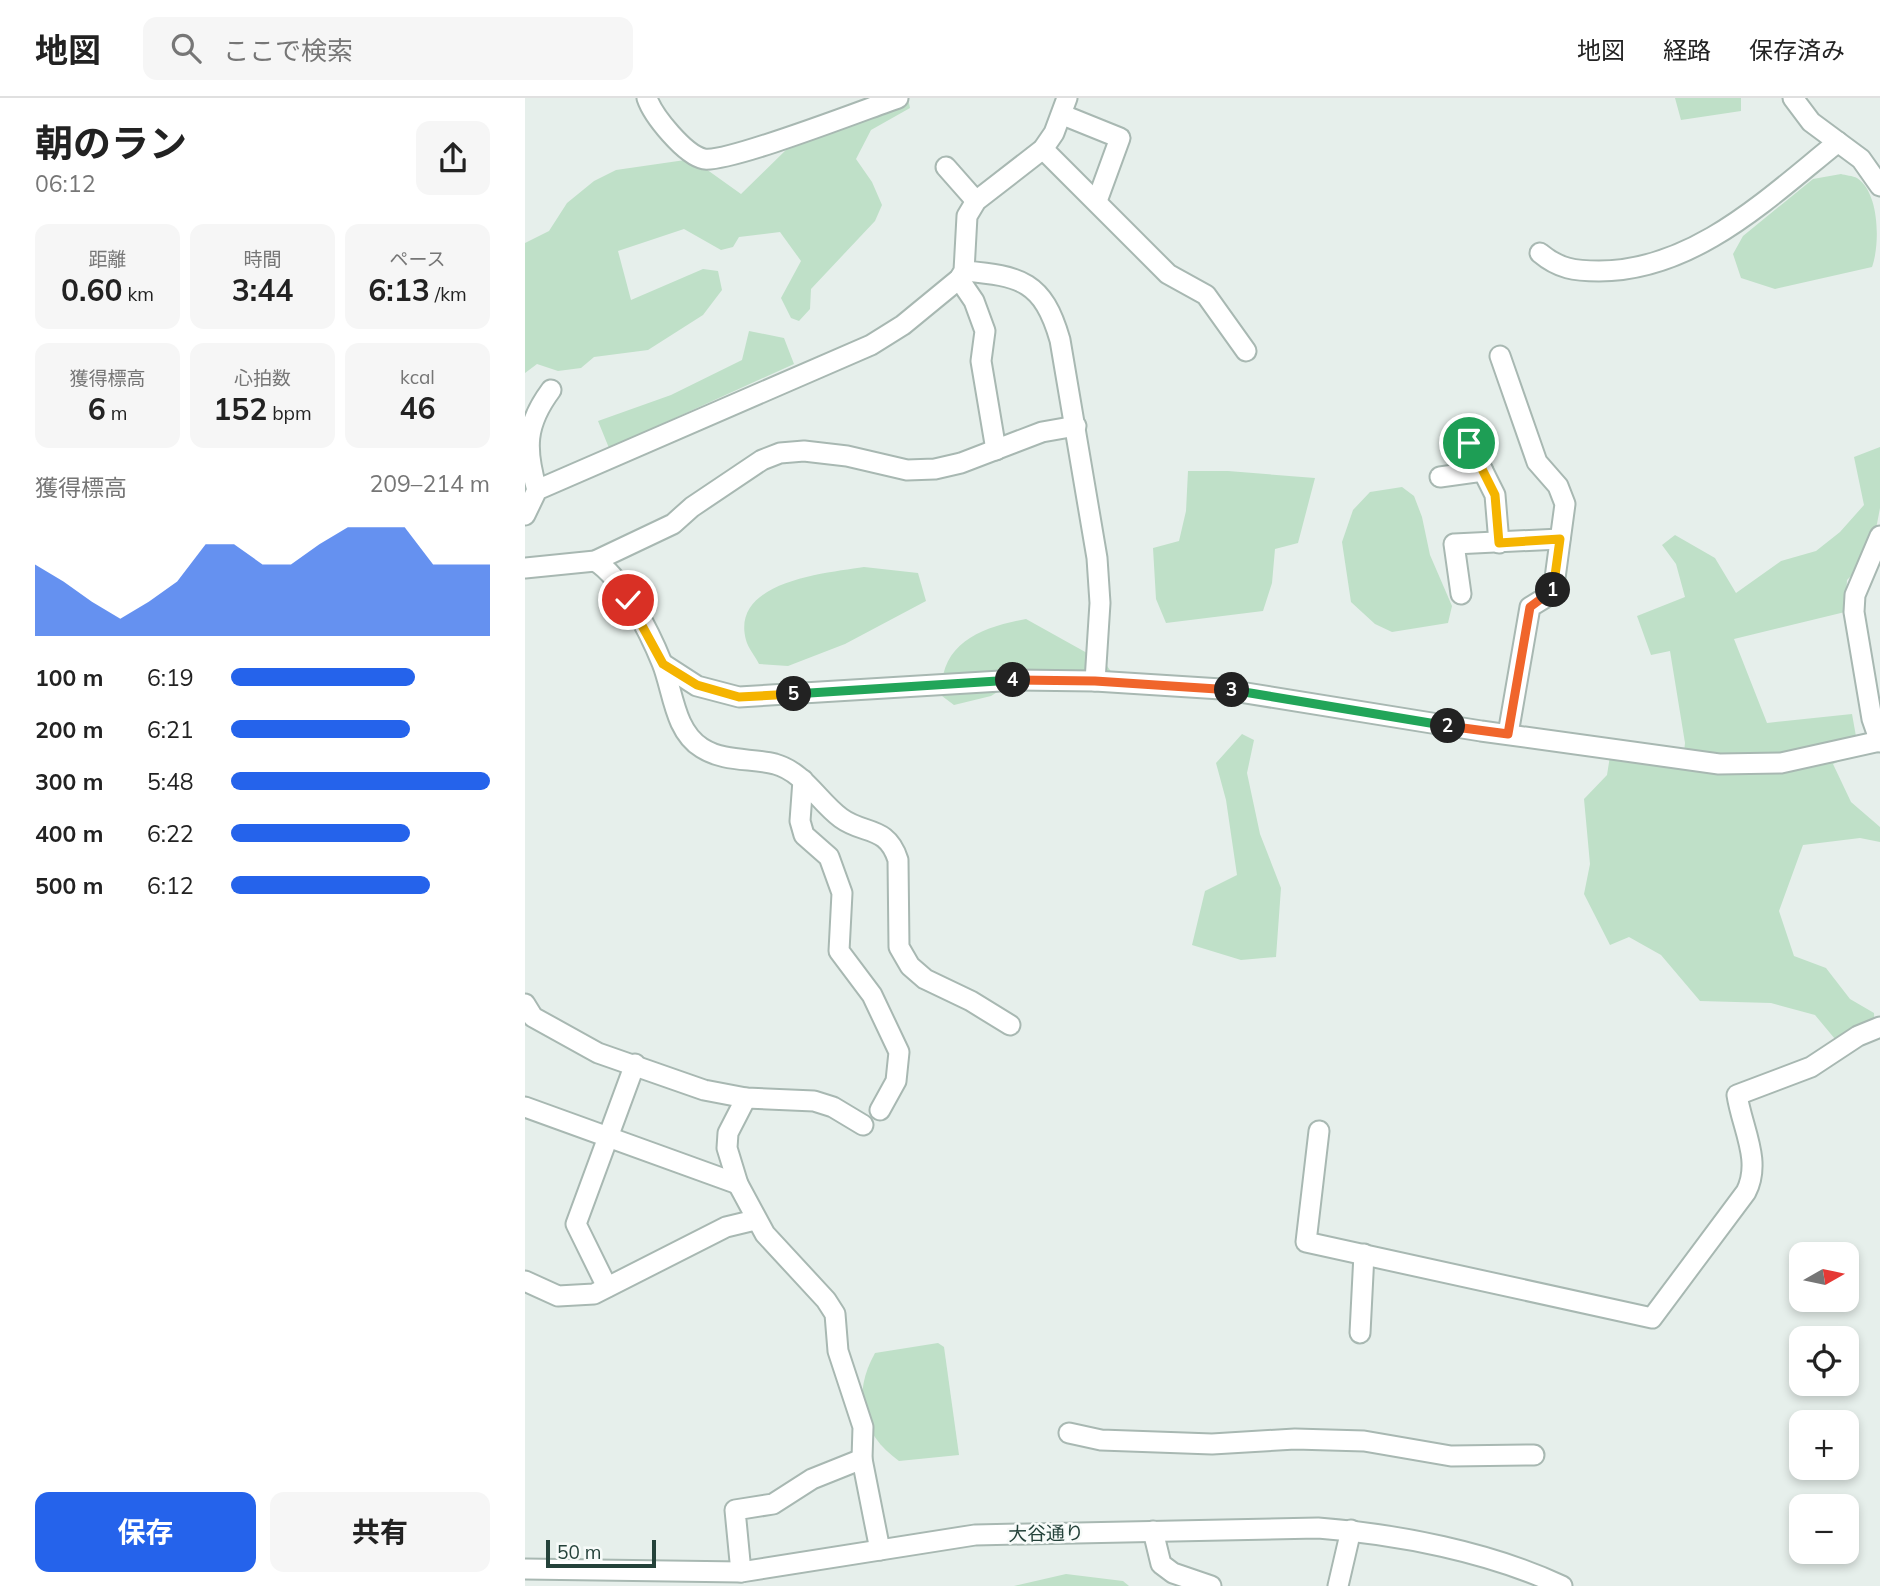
<!DOCTYPE html>
<html lang="ja">
<meta charset="utf-8">
<style>
body{margin:0;font-family:Mulish,"Noto Sans JP",sans-serif;background:#f6f6f6;color:#222;height:100vh;display:flex;flex-direction:column;font-size:26px;white-space:nowrap}
*{box-sizing:border-box;margin:0}
p{font-size:23px;color:#767676}
.icon{flex:none;width:38px;height:38px;fill:none;stroke:currentColor;stroke-width:2;stroke-linecap:round;stroke-linejoin:round}
.map{position:relative;flex:1;overflow:hidden}
.drawer{display:flex;flex-direction:column;background:#fff;width:525px}
.drawer>*{flex:none}
.needle{width:46px;rotate:81deg}
.controls{position:absolute;left:1264px;top:1144px;display:grid;gap:14px}
.controls a{display:grid;place-items:center;width:70px;height:70px;border-radius:14px;background:#fff;box-shadow:0 4px 10px #0003;font-size:35px}
.scale{position:absolute;left:21px;bottom:18px;width:110px;box-sizing:border-box;padding-left:7px;border:4px solid #24423a;border-top:0;font-size:19px;line-height:24px;white-space:nowrap;color:#24423a;-webkit-text-stroke:5px #f7fbf9;paint-order:stroke}
.pin{position:absolute;display:grid;place-items:center;width:60px;height:60px;color:#fff;margin:-30px;border:4px solid #fff;border-radius:50%;box-shadow:0 2px 7px #0007}
.km{position:absolute;width:35px;height:35px;margin:-18px;border-radius:50%;background:#222;color:#fff;font-size:19px;line-height:35px;text-align:center}
.round{display:grid;place-items:center;flex:none;width:74px;height:74px;border-radius:14px;background:#f6f6f6}
.summary{display:flex;align-items:center;justify-content:space-between;height:119px;padding:0 35px}
h1{font-size:38px;font-weight:700;line-height:52px}
.stats{display:grid;grid-template-columns:repeat(3,1fr);gap:10px;height:119px;padding:7px 35px}
.stats div{display:grid;align-content:center;border-radius:14px;background:#f6f6f6;text-align:center}
.stats b{font-size:30px;font-weight:700}
.stats small{font-size:19px;font-weight:400}
.stats p{font-size:19px}
.chart{height:196px;padding:14px 35px}
.chart p{display:flex;justify-content:space-between}
.chart svg{width:100%;height:126px;margin-top:7px;fill:#2563eb;opacity:.7}
.action{display:flex;gap:14px;margin-top:auto;padding:14px 35px}
.action a{flex:1;height:80px;border-radius:14px;background:#2563eb;color:#fff;font-size:28px;font-weight:700;line-height:80px;text-align:center}
.action a+a{background:#f6f6f6;color:#222}
ul{padding:0 35px;list-style:none;font-size:23px}
li{display:grid;grid-template-columns:112px 84px 1fr;align-items:center;height:52px}
li i{height:18px;border-radius:9px;background:#2563eb}
header{display:flex;align-items:center;gap:42px;box-sizing:border-box;height:98px;padding:0 35px;background:#fff;border-bottom:2px solid #e0e0e0}
header strong{font-size:33px}
nav{display:flex;gap:38px;margin-inline-start:auto;font-size:24px}
.search{width:490px;height:63px;background:#f6f6f6;display:flex;align-items:center;gap:18px;box-sizing:border-box;padding:0 24px;border-radius:14px;color:#767676;font-size:26px}
main{display:flex;flex:1;min-height:0}
.map>svg:first-child{display:block}
.green{fill:#bfe0c8}
.lines{fill:none;stroke-linecap:round;stroke-linejoin:round}
.minor-casing{stroke:#a8b8b2;stroke-width:23}
.minor{stroke:#fff;stroke-width:19}
.split-1-casing{stroke:#fff;stroke-width:14}
.split-2-casing{stroke:#fff;stroke-width:14}
.split-3-casing{stroke:#fff;stroke-width:14}
.split-4-casing{stroke:#fff;stroke-width:14}
.split-5-casing{stroke:#fff;stroke-width:14}
.split-6-casing{stroke:#fff;stroke-width:14}
.split-1{stroke:#f5b400;stroke-width:9}
.split-2{stroke:#f0652b;stroke-width:9}
.split-3{stroke:#22a559;stroke-width:9}
.split-4{stroke:#f0652b;stroke-width:9}
.split-5{stroke:#22a559;stroke-width:9}
.split-6{stroke:#f5b400;stroke-width:9}
.labels{text-anchor:middle;stroke-width:5;stroke-linejoin:round;paint-order:stroke}
.street-label{font-size:19px;fill:#24423a;stroke:#f7fbf9}
</style>
<header>
<strong>地図</strong>
<div class="search"><svg class="icon" aria-label="search" viewBox="0 0 24 24"><circle cx="10" cy="10" r="6"/><path d="M15 15l6 6"/></svg>ここで検索</div>
<nav><a>地図</a><a>経路</a><a>保存済み</a></nav>
</header>
<main>
<section class="drawer">
<div class="summary"><div><h1>朝のラン</h1><p>06:12</p></div><a class="round"><svg class="icon" aria-label="share" viewBox="0 0 24 24"><path d="M12 15V3M7 8l5-5 5 5M5 13v7h14v-7"/></svg></a></div>
<div class="stats">
<div><p>距離</p><b>0.60<small> km</small></b></div>
<div><p>時間</p><b>3:44</b></div>
<div><p>ペース</p><b>6:13<small> /km</small></b></div>
</div>
<div class="stats">
<div><p>獲得標高</p><b>6<small> m</small></b></div>
<div><p>心拍数</p><b>152<small> bpm</small></b></div>
<div><p>kcal</p><b>46</b></div>
</div>
<div class="chart"><p><span>獲得標高</span>209–214 m</p>
<svg viewBox="0 0 160 44" preserveAspectRatio="none"><path d="M0 44V19L10 25L20 32L30 38L40 32L50 25L60 12L70 12L80 19L90 19L100 12L110 6L120 6L130 6L140 19L150 19L160 19V44z"/></svg>
</div>
<ul>
<li><b>100 m</b>6:19<i style="width:71%"></i></li>
<li><b>200 m</b>6:21<i style="width:69%"></i></li>
<li><b>300 m</b>5:48<i style="width:100%"></i></li>
<li><b>400 m</b>6:22<i style="width:69%"></i></li>
<li><b>500 m</b>6:12<i style="width:77%"></i></li>
</ul>
<div class="action"><a>保存</a><a>共有</a></div>
</section>
<div class="map">
<svg width="1355" height="1488" viewBox="0 0 1355 1488">
<rect width="100%" height="100%" fill="#e6efeb"/>
<g class="green">
<path d="M379,0h4l2,10 -39,22 -15,29 16,23 10,23 -7,16 -64,68 -1,20 -11,12 -8,-3 -10,-20 20,-37 -21,-29 -41,5 -6,10 -12,3 -37,-21 -66,22 13,49 72,-31 15,2 4,19 -19,25 -55,35 -54,7 -13,11 -23,3 -21,-7 -12,9v-130l24,-12 18,-28 27,-22 22,-11 76,-11 49,35 48,-47z"/>
<path d="M1150,0h66v13l-60,9z"/>
<path d="M1316,76c4,1 12,2 16,4 23,15 23,67 15,89l-97,22 -34,-11 -8,-24 10,-18 70,-57z"/>
<path d="M224,233l35,7 10,26 -185,84 -11,-27 73,-26 71,-35z"/>
<path d="M1355,349v61l-4,21 -10,32 -19,19 -2,32 -111,27 33,84 85,-9 7,39 -26,11 18,38 29,25v15l-20,-4 -57,7 -24,66 15,45 32,12 24,31 24,14 1,24 -35,8 -25,-30 -44,-12 -71,-2 -39,-46 -32,-18 -19,8 -26,-51 6,-30 -6,-65 23,-24 4,-25 72,11 2,-18 -15,-92 -19,4 -14,-39 48,-19 -9,-33 -14,-19 13,-10 40,23 21,35 45,-32 35,-10 24,-19 24,-27 -10,-48z"/>
<path d="M663,373h40l87,7 -17,65 -23,6 -3,34 -9,28 -97,12 -10,-24 -3,-51 26,-7 7,-30z"/>
<path d="M877,389l12,9 8,21 8,38 22,51 -4,17 -56,9 -17,-8 -24,-22 -9,-60 11,-32 17,-18z"/>
<path d="M339,469l54,6 8,28 -81,43 -57,22 -29,-2c-4,-8 -11,-16 -13,-24 -16,-59 80,-67 118,-73z"/>
<path d="M501,521l79,44 14,20 -90,-11 -38,24 -37,9 -12,-9c-4,-52 39,-69 84,-77z"/>
<path d="M717,636l12,6 -7,33 13,61 21,54 -5,69 -35,3 -49,-15 13,-54 32,-16 -11,-75 -10,-37z"/>
<path d="M413,1245l6,4 15,108 -60,6c-39,-28 -47,-67 -24,-108z"/>
<path d="M541,1476l57,7 6,5h-115z"/>
</g>
<g class="lines">
<g class="minor-casing">
<g id="minor">
<path d="M122,0c6,18 38,57 57,61 24,4 162,-50 194,-61"/>
<path d="M1268,0l18,24 50,37 19,27"/>
<path d="M538,17l57,23 -23,63"/>
<path d="M518,51l125,125 38,21 40,56"/>
<path d="M421,69l30,34"/>
<path d="M1015,155c19,16 35,18 59,18 95,0 169,-73 239,-129"/>
<path d="M439,173c57,5 79,10 96,69l37,218 3,45 -5,78"/>
<path d="M434,181l15,22 11,30 -4,30 15,89"/>
<path d="M975,258l37,106 21,24 7,18 -12,89 -23,14 -22,127"/>
<path d="M944,345l26,52 4,48"/>
<path d="M915,379l43,-6"/>
<path d="M12,392c-12,-41 -12,-65 14,-100"/>
<path d="M0,417l12,-25 334,-145 32,-20 56,-46 5,-8 3,-55 9,-15 67,-52 11,-16 13,-35"/>
<path d="M1355,438l-25,59 -1,17 18,107 8,23"/>
<path d="M70,463c27,16 55,72 67,102 11,27 12,68 40,85 22,14 49,10 73,16 29,8 43,37 66,54 23,17 46,7 57,42l1,87 11,19 15,13 46,22 39,24"/>
<path d="M0,470l70,-7 78,-37 19,-17 70,-47 18,-7 24,-2 43,5 60,14 28,-1 26,-6 81,-31 34,-6"/>
<path d="M936,496l-7,-50 106,-5"/>
<path d="M138,566l34,22 42,11 278,-17 78,1 126,8 260,42 238,33 62,-1 99,-22"/>
<path d="M278,682l-3,41 4,14 25,22 13,36 -3,58 33,44 27,57 -3,29 -16,29"/>
<path d="M0,906l8,13 65,36 106,37 42,8 68,3 19,6 30,18"/>
<path d="M221,1000l-18,35 -1,15 11,36 27,50 61,66 9,14 3,37 25,76 -1,32 18,91"/>
<path d="M0,1009l213,77"/>
<path d="M794,1033l-13,111 346,76 94,-126c16,-31 -4,-64 -9,-97l74,-28 47,-31 22,-9"/>
<path d="M0,1183l33,15 36,-2 132,-67 29,-7"/>
<path d="M82,1189l-31,-63 59,-160"/>
<path d="M835,1235l4,-79"/>
<path d="M544,1335l32,7 111,4 83,-5 69,2 87,15 83,-1"/>
<path d="M628,1433l8,33 12,9 38,13"/>
<path d="M0,1471l216,3 234,-37 343,-7c79,6 172,24 244,58"/>
<path d="M216,1474l-6,-62 38,-6 39,-25 50,-20"/>
<path d="M813,1488l13,-56"/>
</g>
</g>
<use href="#minor" class="minor"/>
</g>
<g class="lines">
<g class="split-1-casing">
<path id="split-1" d="M944,345l26,52 4,48 61,-4 -7,51"/>
</g>
<g class="split-2-casing">
<path id="split-2" d="M923,628l60,8 22,-127 23,-17"/>
</g>
<g class="split-3-casing">
<path id="split-3" d="M707,592l216,36"/>
</g>
<g class="split-4-casing">
<path id="split-4" d="M488,582l82,1 137,9"/>
</g>
<g class="split-5-casing">
<path id="split-5" d="M269,596l219,-14"/>
</g>
<g class="split-6-casing">
<path id="split-6" d="M103,502l35,64 34,21 42,12 55,-3"/>
</g>
<use href="#split-1" class="split-1"/>
<use href="#split-2" class="split-2"/>
<use href="#split-3" class="split-3"/>
<use href="#split-4" class="split-4"/>
<use href="#split-5" class="split-5"/>
<use href="#split-6" class="split-6"/>
</g>
<g class="labels">
<g class="street-label">
<text transform="translate(521 1435) rotate(-1)" y="7">大谷通り</text>
</g>
</g>
</svg>
<div class="controls">
<a><svg class="needle" viewBox="-14 -14 28 28"><path d="M0-13l5 13h-10z" fill="#e53935"/><path d="M0 13l5-13h-10z" fill="#767676"/></svg></a>
<a><svg class="icon" aria-label="locate" viewBox="0 0 24 24"><circle cx="12" cy="12" r="6"/><path d="M12 2v4M12 18v4M2 12h4M18 12h4"/></svg></a>
<a>+</a>
<a>−</a>
</div>
<div class="scale">50 m</div>
<div class="pin" style="left:944px;top:345px;background:#1e9e55"><svg class="icon" aria-label="arrive" viewBox="0 0 24 24"><path d="M6 21V4h12l-3 4 3 4H6"/></svg></div>
<div class="pin" style="left:103px;top:502px;background:#d93025"><svg class="icon" aria-label="check" viewBox="0 0 24 24"><path d="M5 12l5 5 9-10"/></svg></div>
<b class="km" style="left:1028px;top:492px">1</b>
<b class="km" style="left:923px;top:628px">2</b>
<b class="km" style="left:707px;top:592px">3</b>
<b class="km" style="left:488px;top:582px">4</b>
<b class="km" style="left:269px;top:596px">5</b>
</div>
</main>
